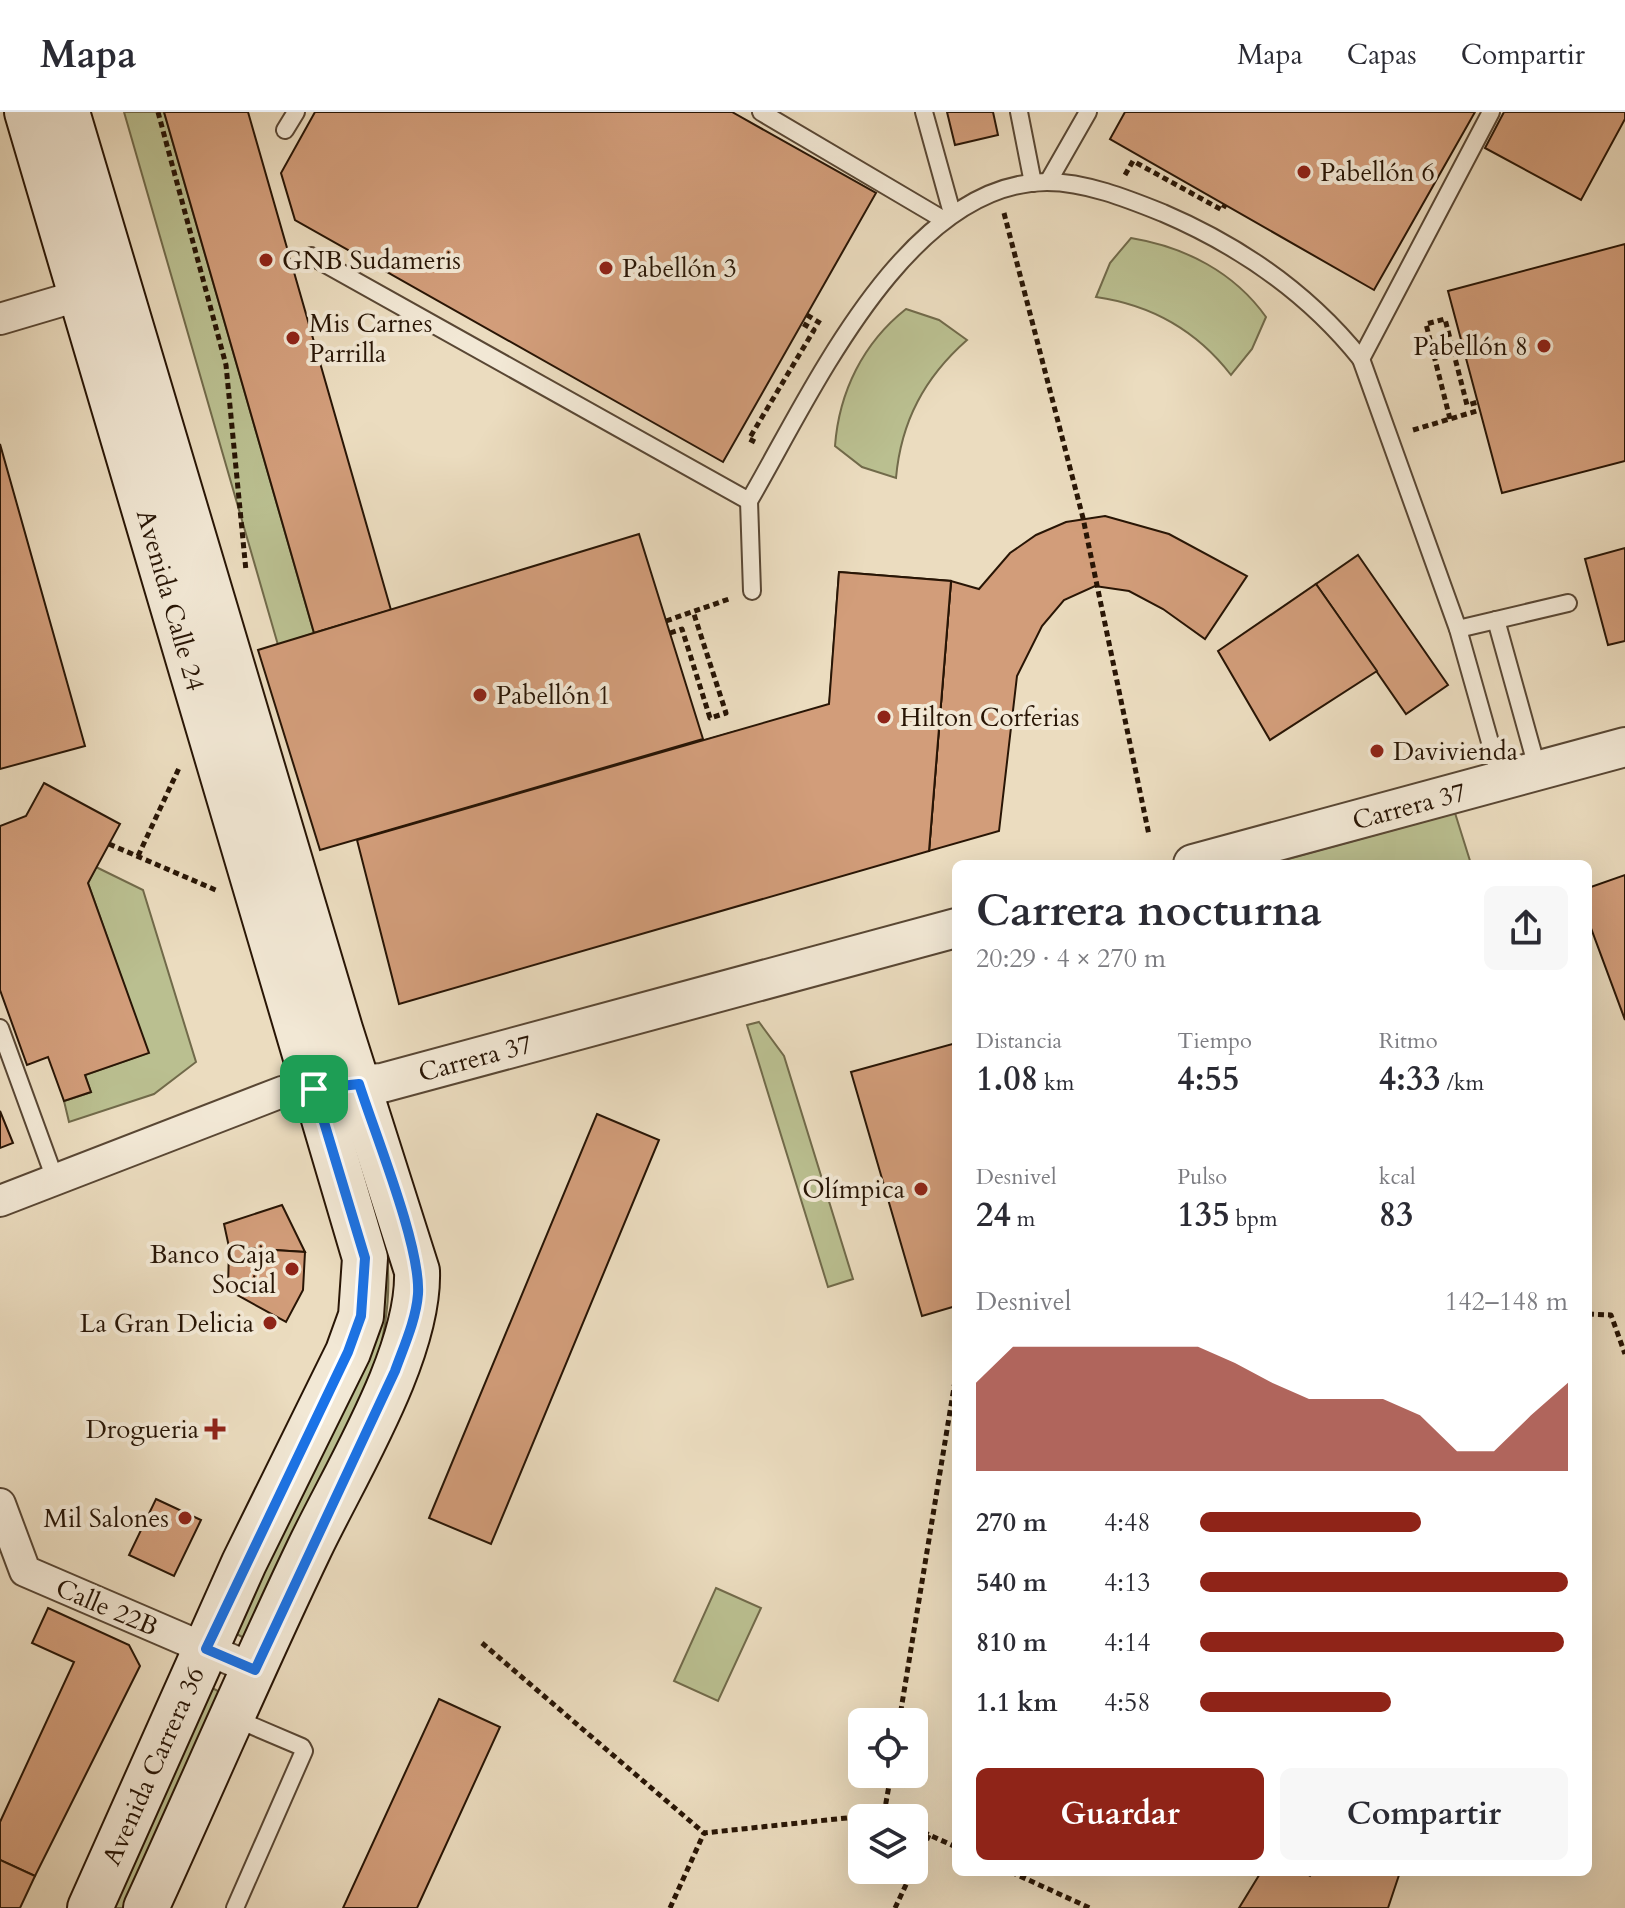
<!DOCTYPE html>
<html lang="es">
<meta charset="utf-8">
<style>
body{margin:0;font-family:Cardo,serif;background:#f7f7f7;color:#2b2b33;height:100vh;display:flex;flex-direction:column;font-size:30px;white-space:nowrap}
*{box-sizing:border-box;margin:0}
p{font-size:26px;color:#7c7c81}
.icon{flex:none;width:44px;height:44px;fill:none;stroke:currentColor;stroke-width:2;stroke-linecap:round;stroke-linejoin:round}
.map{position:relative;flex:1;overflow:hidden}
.drawer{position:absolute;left:952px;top:748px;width:640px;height:1016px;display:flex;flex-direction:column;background:#fff;border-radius:12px;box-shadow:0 8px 32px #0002}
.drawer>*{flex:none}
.buttons{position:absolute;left:848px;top:1596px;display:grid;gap:16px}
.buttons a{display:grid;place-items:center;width:80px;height:80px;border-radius:12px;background:#fff;box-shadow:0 8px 32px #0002;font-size:40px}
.pin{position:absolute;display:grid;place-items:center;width:68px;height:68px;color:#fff;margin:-34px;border-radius:16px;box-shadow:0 4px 12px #0006}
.round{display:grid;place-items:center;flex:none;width:84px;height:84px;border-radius:12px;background:#f7f7f7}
.head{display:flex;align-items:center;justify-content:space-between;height:136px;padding:0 24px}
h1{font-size:44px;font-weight:600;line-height:60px}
.stats{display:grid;grid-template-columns:repeat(3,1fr);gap:12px;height:136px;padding:8px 24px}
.stats div{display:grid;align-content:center}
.stats b{font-size:34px;font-weight:600}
.stats small{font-size:22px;font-weight:400}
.stats p{font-size:22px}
.chart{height:224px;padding:16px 24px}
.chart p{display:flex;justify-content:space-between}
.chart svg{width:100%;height:144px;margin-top:8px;fill:#8f2418;opacity:.7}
.action{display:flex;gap:16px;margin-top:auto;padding:16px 24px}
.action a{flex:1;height:92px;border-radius:12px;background:#8f2418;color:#fff;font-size:32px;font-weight:600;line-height:92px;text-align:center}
.action a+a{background:#f7f7f7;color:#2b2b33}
ul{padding:0 24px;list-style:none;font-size:26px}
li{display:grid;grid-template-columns:128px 96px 1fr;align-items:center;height:60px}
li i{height:20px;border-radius:10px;background:#8f2418}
header{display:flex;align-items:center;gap:48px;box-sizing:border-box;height:112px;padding:0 40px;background:#fff;border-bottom:2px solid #e1e1e2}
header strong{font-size:38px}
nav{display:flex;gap:44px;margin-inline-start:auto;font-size:28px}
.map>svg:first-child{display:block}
.green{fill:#babf90;stroke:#716a4a;stroke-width:2}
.building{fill:#d29d7a;stroke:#281505;stroke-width:2}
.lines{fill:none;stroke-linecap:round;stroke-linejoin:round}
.service-casing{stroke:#594734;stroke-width:20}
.minor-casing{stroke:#594734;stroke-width:34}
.tertiary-casing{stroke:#594734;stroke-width:42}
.secondary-casing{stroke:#281505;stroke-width:48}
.path{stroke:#281505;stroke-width:5;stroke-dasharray:6 4;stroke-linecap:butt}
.service{stroke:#f2e8d5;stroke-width:16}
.minor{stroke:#f2e8d5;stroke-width:30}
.tertiary{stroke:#f2e8d5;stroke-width:38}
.secondary{stroke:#f2e8d5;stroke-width:44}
.route-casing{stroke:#fff;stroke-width:16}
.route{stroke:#1a73e8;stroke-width:10}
.poi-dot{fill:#8f2418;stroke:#f2e8d5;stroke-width:3}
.labels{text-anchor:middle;stroke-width:8;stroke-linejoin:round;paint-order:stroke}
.poi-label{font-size:26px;fill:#281505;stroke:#f2e8d5;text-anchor:start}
.street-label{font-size:26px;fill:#281505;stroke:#f2e8d5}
</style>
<header>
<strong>Mapa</strong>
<nav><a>Mapa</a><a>Capas</a><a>Compartir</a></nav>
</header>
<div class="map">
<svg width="1625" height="1796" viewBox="0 0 1625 1796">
<rect width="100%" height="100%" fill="#ebdcbf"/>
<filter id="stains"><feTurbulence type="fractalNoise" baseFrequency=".0025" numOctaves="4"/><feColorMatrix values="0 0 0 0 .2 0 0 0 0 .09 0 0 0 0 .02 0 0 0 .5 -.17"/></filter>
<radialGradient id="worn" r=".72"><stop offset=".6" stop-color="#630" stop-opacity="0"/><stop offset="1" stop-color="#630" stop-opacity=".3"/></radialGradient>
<g class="green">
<path d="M124,0h40l150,521 -36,12z"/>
<path d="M1131,126c54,9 103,34 135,79l-14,32 -21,26c-34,-44 -79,-70 -135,-78l14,-34z"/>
<path d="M906,197l33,11 28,20c-42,37 -66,81 -71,138l-34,-11 -27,-21c4,-54 28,-103 71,-137z"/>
<path d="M1455,701l16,51h-202z"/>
<path d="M96,755l47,23 53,172 -42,32 -85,28 -5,-21 27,-9 -6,-17 63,-22 -60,-170z"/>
<path d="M759,910l25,34 69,223 -25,8 -81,-262z"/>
<path d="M358,1026c25,91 44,133 18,228l-128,274 -17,-9 124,-262z"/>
<path d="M716,1476l45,20 -43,93 -44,-20z"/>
<path d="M210,1575l16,8 -96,213h-20z"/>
</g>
<g class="building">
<path d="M164,0h84l143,498 -77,23z"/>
<path d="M315,0h417l144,81 -153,269 -428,-242 -14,-47z"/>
<path d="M947,0h46l5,23 -43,10z"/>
<path d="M1125,0h350l-101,178 -264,-151z"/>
<path d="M1504,0h121v7l-44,81 -96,-52z"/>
<path d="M1625,132v217l-123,32 -54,-202z"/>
<path d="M0,332l85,302 -85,23z"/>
<path d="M1105,404l64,18 78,42 -42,63 -42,-30 -34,-18 -34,-5 -31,14 -22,26 -25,50 -18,155 -70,20 22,-270 28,8 31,-36 26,-18 30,-13z"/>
<path d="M639,422l64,205 -383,111 -62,-200z"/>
<path d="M1625,436v93l-17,4 -23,-86z"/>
<path d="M1358,443l90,130 -42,29 -90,-130z"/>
<path d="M839,460l112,9 -22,270 -180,-14 -174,49 -29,-100 191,-55 90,6z"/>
<path d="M839,460l112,9 -22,270 -530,153 -42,-164 472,-136z"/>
<path d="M1316,472l61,87 -107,69 -52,-89z"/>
<path d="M44,671l76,41 -32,59 61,170 -64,22 6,17 -27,9 -16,-44 -21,8 -27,-75v-164l26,-10z"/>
<path d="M1625,763v145l-37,-100v-32z"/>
<path d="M956,931v263l-34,10 -71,-244z"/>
<path d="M0,999l13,32 -13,5z"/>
<path d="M597,1002l62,26 -168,404 -62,-26z"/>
<path d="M282,1093l23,47 -76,-5 -5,-23z"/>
<path d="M229,1135l76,5 -2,38 -17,32 -58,-32z"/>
<path d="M156,1387l45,21 -27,56 -45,-21z"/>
<path d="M48,1496l81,37 11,21 -105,210 -35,-16v-38l74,-160 -42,-19z"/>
<path d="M439,1587l61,28 -83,181h-74z"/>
<path d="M0,1748l35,16 -15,32h-20z"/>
<path d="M1261,1760h43l6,4 3,-4h87l-12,36h-149z"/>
</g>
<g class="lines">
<g class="service-casing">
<g id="service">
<path d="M761,0l183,108"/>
<path d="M924,0l28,101"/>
<path d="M1019,0l14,71"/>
<path d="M285,18l11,-18"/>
<path d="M1048,70l40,-70"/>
<path d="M311,144l438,245c61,-104 156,-319 298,-319 39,0 81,17 116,31 77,33 146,81 198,146l130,-247"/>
<path d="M1361,247l97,270 43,152"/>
<path d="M749,389l3,90"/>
<path d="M1496,508l42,151"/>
<path d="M1458,517l110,-26"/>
<path d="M0,916l55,151"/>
<path d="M234,1606l68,29 2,4 -69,157"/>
</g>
</g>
<g class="minor-casing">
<g id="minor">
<path d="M0,207l81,-24"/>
<path d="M0,1089l282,-109 32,-3"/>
<path d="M0,1392l25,67 230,99"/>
</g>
</g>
<g class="tertiary-casing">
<g id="tertiary">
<path d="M1193,752l432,-117"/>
<path d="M329,975l53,-4 574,-155"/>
</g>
</g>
<g class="secondary-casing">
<g id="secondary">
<path d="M27,0l338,1146 -4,58 -13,36 -104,211 -154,345"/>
<path d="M67,0l273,917 77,242c3,82 -71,201 -107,276 -57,119 -109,241 -164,361"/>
</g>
</g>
<g class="path">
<path d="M158,0l68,253 20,206"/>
<path d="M1125,63l8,-14 89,49 3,-5"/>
<path d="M1004,101l79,305 66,317"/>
<path d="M807,203l16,10"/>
<path d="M1450,307l-24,-95 19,-5 22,86 11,-3"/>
<path d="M1413,318l67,-20"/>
<path d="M755,330l-6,-3 65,-109 -12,-7"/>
<path d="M666,509l63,-22"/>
<path d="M670,521l12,-4 28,89 16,-5 -33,-102"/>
<path d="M109,732l109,47"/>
<path d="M138,744l42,-90"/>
<path d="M1588,1202l23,1 14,39"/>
<path d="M482,1531l222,190 180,-19 9,4"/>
<path d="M899,1610l57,-347"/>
<path d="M884,1702l7,-40"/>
<path d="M914,1716l42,19"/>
<path d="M914,1755l15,-32"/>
<path d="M1011,1760l79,36"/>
<path d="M670,1796l34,-75"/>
<path d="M895,1796l18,-38"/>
</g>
<use href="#service" class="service"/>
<use href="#minor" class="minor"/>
<use href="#tertiary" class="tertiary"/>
<use href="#secondary" class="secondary"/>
</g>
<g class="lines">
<g class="route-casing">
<path id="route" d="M359,972c16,50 62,163 59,210 -2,26 -14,52 -23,77l-140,299 -49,-21 142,-297 13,-36 4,-58 -51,-169z"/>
</g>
<use href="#route" class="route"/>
</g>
<g class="poi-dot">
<circle cx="1304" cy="60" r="8"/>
<circle cx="266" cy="148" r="8"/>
<circle cx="606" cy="156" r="8"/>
<circle cx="293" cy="226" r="8"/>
<circle cx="1544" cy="234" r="8"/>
<circle cx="480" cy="583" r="8"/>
<circle cx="884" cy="605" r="8"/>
<circle cx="1377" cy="639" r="8"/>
<circle cx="921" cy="1077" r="8"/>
<circle cx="292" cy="1157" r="8"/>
<circle cx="270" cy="1211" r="8"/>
<path d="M211 1305h8v8h8v8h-8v8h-8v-8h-8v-8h8z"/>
<circle cx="185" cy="1406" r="8"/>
</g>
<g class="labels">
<g class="poi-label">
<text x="1320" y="69">Pabellón 6</text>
<text x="282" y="157">GNB Sudameris</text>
<text x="622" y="165">Pabellón 3</text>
<text x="309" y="220">Mis Carnes<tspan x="309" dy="30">Parrilla</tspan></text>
<text x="1528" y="243" text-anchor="end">Pabellón 8</text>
<text x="496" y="592">Pabellón 1</text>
<text x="900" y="614">Hilton Corferias</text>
<text x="1393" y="648">Davivienda</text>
<text x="905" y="1086" text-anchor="end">Olímpica</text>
<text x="276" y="1151" text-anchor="end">Banco Caja<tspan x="276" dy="30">Social</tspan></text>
<text x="254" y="1220" text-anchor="end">La Gran Delicia</text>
<text x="199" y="1326" text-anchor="end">Drogueria</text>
<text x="169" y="1415" text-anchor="end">Mil Salones</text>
</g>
<g class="street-label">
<text transform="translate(171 488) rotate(74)" y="9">Avenida Calle 24</text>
<text transform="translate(1409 694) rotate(-15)" y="9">Carrera 37</text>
<text transform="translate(475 946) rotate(-15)" y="9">Carrera 37</text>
<text transform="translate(107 1495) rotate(23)" y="9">Calle 22B</text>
<text transform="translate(153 1654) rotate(-66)" y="9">Avenida Carrera 36</text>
</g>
</g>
<rect width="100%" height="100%" filter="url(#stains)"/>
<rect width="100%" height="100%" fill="url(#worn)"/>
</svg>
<div class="buttons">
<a><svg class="icon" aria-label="locate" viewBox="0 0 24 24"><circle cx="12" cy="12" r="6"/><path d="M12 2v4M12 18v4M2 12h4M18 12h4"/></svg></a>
<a><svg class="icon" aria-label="layers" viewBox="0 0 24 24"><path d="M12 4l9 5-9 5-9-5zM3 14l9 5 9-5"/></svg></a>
</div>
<div class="pin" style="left:314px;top:977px;background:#1e9e55"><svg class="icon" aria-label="arrive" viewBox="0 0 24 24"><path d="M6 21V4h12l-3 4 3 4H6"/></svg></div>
<section class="drawer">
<div class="head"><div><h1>Carrera nocturna</h1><p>20:29 · 4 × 270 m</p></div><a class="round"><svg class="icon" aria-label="share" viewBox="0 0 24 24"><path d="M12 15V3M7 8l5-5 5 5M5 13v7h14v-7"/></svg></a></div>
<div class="stats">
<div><p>Distancia</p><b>1.08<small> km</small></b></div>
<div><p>Tiempo</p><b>4:55</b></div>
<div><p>Ritmo</p><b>4:33<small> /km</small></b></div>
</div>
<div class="stats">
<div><p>Desnivel</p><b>24<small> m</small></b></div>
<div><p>Pulso</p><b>135<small> bpm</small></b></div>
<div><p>kcal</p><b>83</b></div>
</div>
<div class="chart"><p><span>Desnivel</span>142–148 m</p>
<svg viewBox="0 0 160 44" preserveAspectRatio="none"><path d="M0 44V17L10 6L20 6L30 6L40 6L50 6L60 6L70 11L80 17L90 22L100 22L110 22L120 27L130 38L140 38L150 27L160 17V44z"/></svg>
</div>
<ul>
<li><b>270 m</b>4:48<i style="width:60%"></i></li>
<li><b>540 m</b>4:13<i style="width:100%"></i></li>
<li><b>810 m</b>4:14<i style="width:99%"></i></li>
<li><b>1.1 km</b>4:58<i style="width:52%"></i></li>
</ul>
<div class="action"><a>Guardar</a><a>Compartir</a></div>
</section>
</div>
